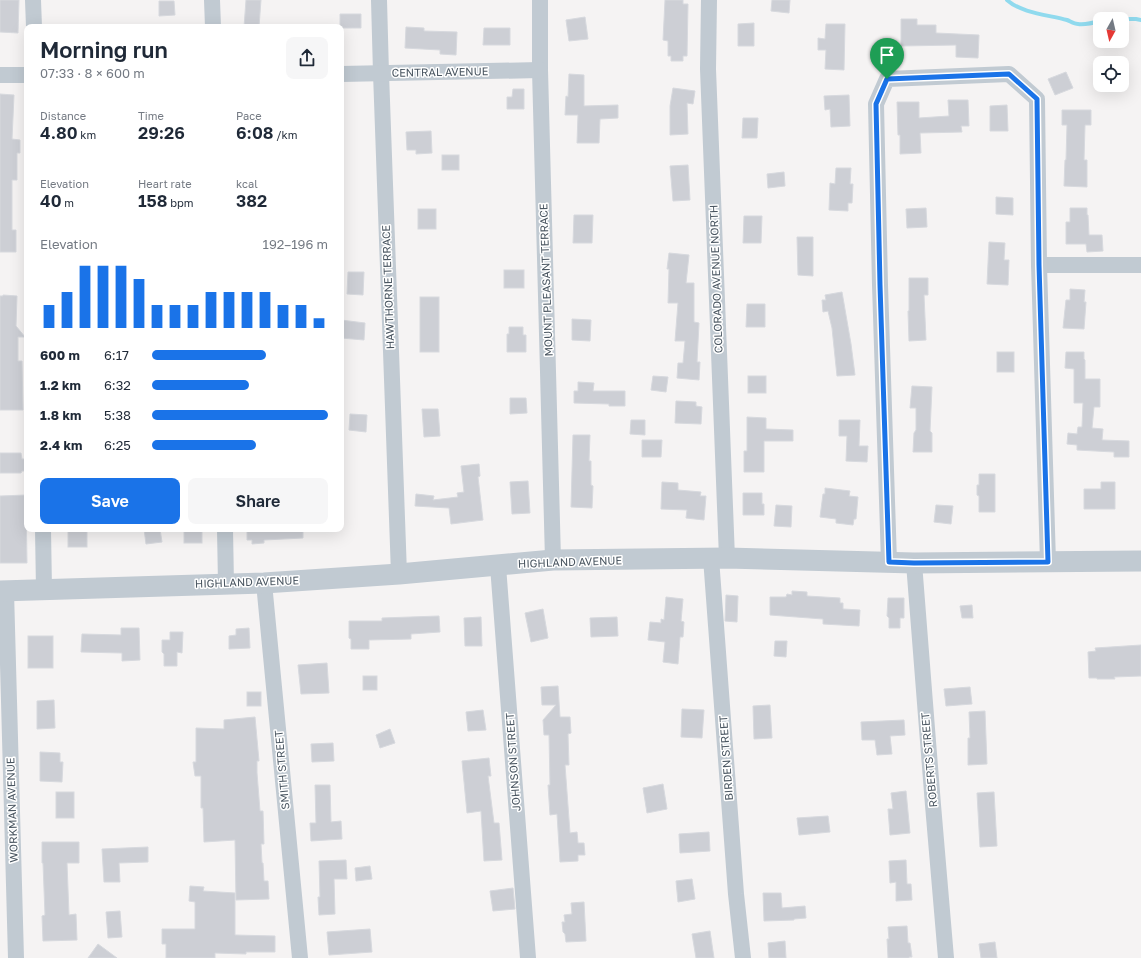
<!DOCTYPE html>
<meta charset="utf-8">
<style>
body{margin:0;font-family:"Golos Text",sans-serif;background:#f6f6f7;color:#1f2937;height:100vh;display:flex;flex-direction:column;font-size:15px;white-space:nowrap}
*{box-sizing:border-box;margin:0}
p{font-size:13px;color:#747a83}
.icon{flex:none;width:22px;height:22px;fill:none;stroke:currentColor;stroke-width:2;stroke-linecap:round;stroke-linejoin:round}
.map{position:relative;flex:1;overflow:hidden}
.side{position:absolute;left:24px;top:24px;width:320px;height:508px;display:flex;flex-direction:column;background:#fff;border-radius:8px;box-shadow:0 4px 16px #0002}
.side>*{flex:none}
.needle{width:26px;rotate:188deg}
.tools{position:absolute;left:1093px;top:12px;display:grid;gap:8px}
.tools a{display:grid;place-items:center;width:36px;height:36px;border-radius:8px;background:#fff;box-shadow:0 4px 16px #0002;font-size:20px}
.pin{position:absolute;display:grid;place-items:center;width:34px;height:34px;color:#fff;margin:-41px -17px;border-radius:50% 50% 50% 0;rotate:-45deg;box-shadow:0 0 4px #0007}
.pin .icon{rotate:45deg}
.round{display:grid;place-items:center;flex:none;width:42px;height:42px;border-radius:8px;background:#f6f6f7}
.summary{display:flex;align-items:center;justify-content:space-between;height:68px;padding:0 16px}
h1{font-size:22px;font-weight:600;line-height:30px}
.metrics{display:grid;grid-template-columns:repeat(3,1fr);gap:6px;height:68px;padding:4px 16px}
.metrics div{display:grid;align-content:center}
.metrics b{font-size:17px;font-weight:600}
.metrics small{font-size:11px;font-weight:400}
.metrics p{font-size:11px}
.chart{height:112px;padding:8px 16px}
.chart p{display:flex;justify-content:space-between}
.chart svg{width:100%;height:72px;margin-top:4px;stroke:#1a73e8;stroke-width:6}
.button{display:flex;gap:8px;margin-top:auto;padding:8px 16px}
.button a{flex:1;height:46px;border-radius:8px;background:#1a73e8;color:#fff;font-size:16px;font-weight:600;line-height:46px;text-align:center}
.button a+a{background:#f6f6f7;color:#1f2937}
ul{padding:0 16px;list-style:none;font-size:13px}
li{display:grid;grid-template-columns:64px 48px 1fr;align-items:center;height:30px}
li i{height:10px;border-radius:5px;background:#1a73e8}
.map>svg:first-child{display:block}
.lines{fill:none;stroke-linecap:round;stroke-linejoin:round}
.stream{stroke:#90daee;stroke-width:4}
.building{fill:#cdcfd5;stroke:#d7d9de}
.minor{stroke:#c1cad2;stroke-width:16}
.tertiary{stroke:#c1cad2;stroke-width:21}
.route-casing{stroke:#fff;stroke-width:8}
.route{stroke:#1a73e8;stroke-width:5}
.labels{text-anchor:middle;stroke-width:3;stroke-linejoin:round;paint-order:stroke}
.street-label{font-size:11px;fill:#4a5661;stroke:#fff}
</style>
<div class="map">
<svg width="1141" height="958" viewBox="0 0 1141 958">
<rect width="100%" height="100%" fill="#f5f3f3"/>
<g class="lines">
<g class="stream">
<path d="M1007,0c14,13 42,15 60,20 3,1 7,4 11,4 8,1 15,-1 22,-3"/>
<path d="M1113,19h23l5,1"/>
</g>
</g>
<g class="building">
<path d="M0,0h19l-1,33 -18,-1z"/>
<path d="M246,0h15l-2,27h-15z"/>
<path d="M665,0h18v4h5l-1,52h-4v5h-12v-5h-3v-15l-5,-1z"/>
<path d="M772,0h18l-1,13 -18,-2z"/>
<path d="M159,1h15l1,14 -16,1z"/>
<path d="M340,14h21v14h-20l-1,-1z"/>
<path d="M585,17l3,22 -19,2 -3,-21z"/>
<path d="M901,19h16v6h19v8l43,2 -1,23 -22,-1v-12l-55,1z"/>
<path d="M754,23v23h-16v-22z"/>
<path d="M826,24h19l-1,46 -19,-1 1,-19h-8v-12l7,1z"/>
<path d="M406,27l18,1v3l33,1 -1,23 -16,-1v-4l-35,-2z"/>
<path d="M484,28h26v17h-27z"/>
<path d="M1066,72l7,16 -18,7 -7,-16z"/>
<path d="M569,74l15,1v31l34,-1v13l-18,1 -1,24h-22l1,-28h-13l1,-19 2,1z"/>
<path d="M673,88l22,3 -2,13 -6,-1 1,31 -18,1v-29z"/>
<path d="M513,89h11v20h-17v-12h5z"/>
<path d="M0,94l14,1 -2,44 8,1v13h-3v27h-5v50h4v22h-16z"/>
<path d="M849,95l1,31 -19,1 -1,-18 -5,1 -1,-14z"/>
<path d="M948,100h20l1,26h-8l1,6 -42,1 1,20 -21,1v-19h-2l-1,-33h22v16l30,-2z"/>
<path d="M1007,105l1,26h-18v-25z"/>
<path d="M1062,110h29v15h-6l-1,35h3v27l-23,-1 1,-26h1l1,-35h-5z"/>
<path d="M743,118h15l-1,20h-15z"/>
<path d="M431,131l1,22 -16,1v-4h-9l-1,-18z"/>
<rect x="442" y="155" width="17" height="15"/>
<path d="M688,165l2,35 -17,1 -3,-35z"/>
<path d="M836,168h15l-1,16h3l-1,19h-4v8l-19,-1 1,-27 5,1z"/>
<path d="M784,172l1,14 -17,2 -1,-14z"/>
<path d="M996,197l17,1v17l-17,-1z"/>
<path d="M926,208l1,19 -20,1 -1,-19z"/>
<path d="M1070,208h17v7h1l1,20h13l1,16 -16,1 -1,-8h-20v-22h4z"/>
<rect x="418" y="209" width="18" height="20"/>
<path d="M574,215h19l-1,28h-19z"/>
<path d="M744,216h18l-1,27h-18z"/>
<path d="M797,237h16v39l-15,-1z"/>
<path d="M989,242l16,1 -1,17h5l-1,25 -21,-1z"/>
<path d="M669,253l20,2 -3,28h8v39l5,1 -2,39h3l-1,18 -22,-2 1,-15h5l2,-22h-10l3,-38h-10l1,-34h-2z"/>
<rect x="504" y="270" width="20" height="18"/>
<path d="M348,272h16l-1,23 -16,-1z"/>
<path d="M909,278h19v17h-4l2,45 -17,1 -1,-30h1z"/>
<path d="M1070,289l15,1 -1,12h2l-2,27 -21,-1 3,-28h4z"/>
<path d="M842,292l9,52 4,31 -18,1 -5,-48 -4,-17 -5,1 -1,-12h4l-1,-5z"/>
<path d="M3,295l14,1 -1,30 9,11h-7v24h4l1,49h-23v-114h3z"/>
<rect x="420" y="297" width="19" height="55"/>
<path d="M747,304h18v23h-19z"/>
<path d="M572,319l19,1 -1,21 -18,-1z"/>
<path d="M341,320l24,3 -1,17 -23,-2z"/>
<path d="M509,327h14v8h3v17h-19v-18h2z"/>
<rect x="997" y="352" width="17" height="20"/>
<path d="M1066,352h18v7l1,1v19h15v28h-6l-2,21 11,1 -1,11 27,1v16h-15v-5l-37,-2v-5l-10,-1 1,-11 9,1 1,-7h4l1,-24h-9v-34l-9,-1z"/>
<path d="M653,376l15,1 -2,15 -15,-2z"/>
<rect x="748" y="376" width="18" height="17"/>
<path d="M578,382l16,1 -1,8h32v15h-16v-2l-35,-1v-12h4z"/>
<path d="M912,386l20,1 -2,44 2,2v19h-19l1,-19 2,-3v-22h-6z"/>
<path d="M510,398h16l1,15 -17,1z"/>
<path d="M676,401l20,1v4l6,1 -1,17 -26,-1z"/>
<path d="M422,409h16l2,27 -16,1z"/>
<path d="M350,414l17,1 -1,17 -17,-2z"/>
<path d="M747,417l19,1v11l27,1v11h-29v31h-20v-21h3z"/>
<path d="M631,420h14v15l-15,-1z"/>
<path d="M839,420h21l-1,26h9l-1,16 -21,-1 1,-25h-8z"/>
<path d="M573,435h17l-1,26h2v24l2,1 -1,22 -21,-1z"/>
<path d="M642,440h20l-1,17h-19z"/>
<path d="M0,453h21l1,6h3v12h-3l-1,2h-21z"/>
<path d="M479,464l1,12 -2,1 5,43 -32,4 -2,-16 -34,-2 1,-12 18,2 -1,4 25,-3 -1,-4 7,-1 -3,-26z"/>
<path d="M979,474h16v38h-16v-16l-2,-1v-10h2z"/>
<path d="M528,481l2,32 -18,1 -2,-32z"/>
<path d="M662,482l16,1v7l23,2 -1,4h6l-2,24 -18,-2 1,-8 -26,-1z"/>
<path d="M1101,482h14v27h-31v-20h17z"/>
<path d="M825,488l25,3 -1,5 9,1 -2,22h-2l-1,6 -17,-2v-4l-16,-2 3,-23h2z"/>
<path d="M743,493h19v11h2v11h-21z"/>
<path d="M26,495l1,68h-27v-67z"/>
<path d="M776,505l16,1 -1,21 -17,-1z"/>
<path d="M936,505l17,1 -2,18 -17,-2z"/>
<rect x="68" y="529" width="19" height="18"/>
<path d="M144,529h16l2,13 -16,2z"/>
<rect x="184" y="529" width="18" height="14"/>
<path d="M247,529h56v9l-39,2v3l-12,1v-4h-5z"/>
<path d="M792,591l15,1v4l33,2v5h3v6l17,1 -1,16 -36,-2v-5l-53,-4v-18h16l1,-3 5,1z"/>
<path d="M726,595l12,1 -1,26 -12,-1z"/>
<path d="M666,597l17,2 -2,22 3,1 -1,15h-3l-2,27 -15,-2 2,-20 -17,-2 2,-18 11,1v-4l3,1z"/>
<path d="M888,598h16v20h-4v10h-11v-10l-2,-2z"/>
<path d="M972,605l1,13h-11l-2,-12z"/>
<path d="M543,609l5,29 -17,4 -6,-29z"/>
<path d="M439,616l1,16 -29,2v5l-42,1v9h-18v-10l-2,-1v-17h33v-3z"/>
<path d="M481,617l1,29h-17l-1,-28z"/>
<path d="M617,617l1,19 -27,1 -1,-19z"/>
<path d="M121,628h18l1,32 -18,1v-8l-41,-1 1,-18 39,1z"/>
<path d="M249,628l1,20 -21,1v-13l7,-1v-6z"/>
<path d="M170,632h13l-1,21 -5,-1v14h-13v-12l-2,-2v-12h8z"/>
<rect x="28" y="636" width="25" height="32"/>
<path d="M775,641h12l-1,16 -12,-1z"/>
<path d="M1141,645v31l-27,1 1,2h-18v-1h-8l-1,-26 8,-1 -1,-3z"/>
<path d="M327,663l2,30 -28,1 -3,-29z"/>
<rect x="363" y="676" width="14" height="14"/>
<path d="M558,686l2,31h10l1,16 -3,1 1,31h-4l5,68 7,-1 1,11h6l1,12h-7v6l-18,1 -3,-48 -7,1 -2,-30h2l-1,-50h-5l-1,-15 13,-15h-14l-1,-18z"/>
<path d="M970,687l2,17 -26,2 -2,-17z"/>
<rect x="247" y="692" width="14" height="14"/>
<path d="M54,700l1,28 -18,1v-28z"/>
<path d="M770,705l2,33 -18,1 -1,-33z"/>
<path d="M682,709l22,1 -2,28 -21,-1z"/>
<path d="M483,710l3,20 -18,1 -2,-19z"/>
<path d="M985,711l2,53 -19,1v-27h2l-1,-26z"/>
<path d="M255,717l4,44h-2v12l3,38h3l1,33h-3l1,19h1l1,18h4l1,18 -33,1 -1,-60 -31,2 -1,-34h-2v-32h-6l-2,-14h3v-34l28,1v-9z"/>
<path d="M904,720l1,15 -15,1 2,18 -15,1 -2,-15h-13l-1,-18z"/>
<path d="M390,729l5,14 -15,5 -4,-13z"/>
<path d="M333,743l1,18 -22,1 -1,-18z"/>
<path d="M40,752l20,1v9h3l-1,20 -22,-1z"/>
<path d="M489,758l2,18h-3l6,47h5l3,37 -18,1 -3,-50 -14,2 -5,-52z"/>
<path d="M663,784l4,25 -20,4 -4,-25z"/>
<path d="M315,785h15l1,37 10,-1 1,18 -31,2 -1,-18h6z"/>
<path d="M906,791l4,42 -20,2 -2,-26h5l-2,-16z"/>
<rect x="56" y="792" width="18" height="26"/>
<path d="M994,792l3,54 -17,1 -3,-54z"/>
<path d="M828,816l2,16 -31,3 -2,-17z"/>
<path d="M709,832l1,19 -30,2 -1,-19z"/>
<path d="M42,842h37v21h-12l2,52 7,-1 1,26 -34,1 -1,-25 3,-1 -2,-52h-1z"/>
<path d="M148,847v15l-29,1 1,19h-16l-2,-33z"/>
<path d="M346,860l1,19h-13l1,35 -16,1 -1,-18h2l-1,-36z"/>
<path d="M906,860l1,24h4l1,16 -16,1v-19l-6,1 -1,-22z"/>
<path d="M370,866l2,13 -16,2 -1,-13z"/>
<path d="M692,879l3,20 -17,3 -2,-21z"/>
<path d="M190,886l14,1 -1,4 32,2v42l40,1v16h-29v2l-31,-1v5h-49v-14h-4v-15h33v-27l-6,-1z"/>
<path d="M513,888l2,21 -22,2 -3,-20z"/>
<path d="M763,893h18l1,15 23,-2 1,12 -12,1v1l-30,1z"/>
<path d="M584,902l2,39 -20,1 -1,-8 -2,-2 -1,-10h3l-1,-7 8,-1 -1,-11z"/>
<path d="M120,911l2,26 -14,1 -2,-26z"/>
<path d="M907,926l1,17h2l2,14h-3v1h-21l-1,-19h2l-1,-12z"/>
<path d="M370,929l2,23 -43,3 -2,-23z"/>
<path d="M710,931l4,27h-18l-4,-24z"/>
<path d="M785,941l1,17h-17l-1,-15z"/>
<path d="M995,942l2,16h-16l-2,-14z"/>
<path d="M98,944l19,14h-29z"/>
</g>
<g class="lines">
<g class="minor">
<path d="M33,0l1,27"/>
<path d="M212,0l1,27"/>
<path d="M379,0l2,73 18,501"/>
<path d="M540,0v70l13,490"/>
<path d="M709,0l-1,69 19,489"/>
<path d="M341,74l199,-4"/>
<path d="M0,75h27"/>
<path d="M1039,265h102"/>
<path d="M43,529l1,61"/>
<path d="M225,529l1,55"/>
<path d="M711,558l25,336 7,64"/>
<path d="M889,562l-9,-277 -4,-181 11,-25 122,-5 28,25 2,166 9,297"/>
<path d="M914,563l19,242 13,153"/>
<path d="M498,566l30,392"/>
<path d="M264,583l36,375"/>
<path d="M6,591l10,367"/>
</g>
<path class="tertiary" d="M0,591l264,-8 135,-9 154,-14 174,-2 187,5 227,-2"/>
</g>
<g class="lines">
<g class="route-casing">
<path id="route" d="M1009,74l28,25 2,166 9,297 -134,1 -25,-1 -9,-277 -4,-181 11,-25z"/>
</g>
<use href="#route" class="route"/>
</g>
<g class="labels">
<g class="street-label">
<text transform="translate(440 72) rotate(-1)" y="4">CENTRAL AVENUE</text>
<text transform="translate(716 279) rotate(-92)" y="4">COLORADO AVENUE NORTH</text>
<text transform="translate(546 280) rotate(-92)" y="4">MOUNT PLEASANT TERRACE</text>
<text transform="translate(388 287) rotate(-92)" y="4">HAWTHORNE TERRACE</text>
<text transform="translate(570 562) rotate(-2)" y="4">HIGHLAND AVENUE</text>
<text transform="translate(247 582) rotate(-2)" y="4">HIGHLAND AVENUE</text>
<text transform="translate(726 758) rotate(-94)" y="4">BIRDEN STREET</text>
<text transform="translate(929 760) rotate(-95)" y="4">ROBERTS STREET</text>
<text transform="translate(513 762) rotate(-94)" y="4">JOHNSON STREET</text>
<text transform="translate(282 770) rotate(-95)" y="4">SMITH STREET</text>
<text transform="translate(12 810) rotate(-92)" y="4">WORKMAN AVENUE</text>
</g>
</g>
</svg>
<div class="tools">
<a><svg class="needle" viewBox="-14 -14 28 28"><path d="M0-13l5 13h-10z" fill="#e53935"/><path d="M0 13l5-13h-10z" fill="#747a83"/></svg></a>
<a><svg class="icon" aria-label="locate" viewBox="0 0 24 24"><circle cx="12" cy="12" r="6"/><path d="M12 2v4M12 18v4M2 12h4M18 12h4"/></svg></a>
</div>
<div class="pin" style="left:887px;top:79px;background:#1e9e55"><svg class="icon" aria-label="arrive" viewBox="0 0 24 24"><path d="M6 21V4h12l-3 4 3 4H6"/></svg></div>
<section class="side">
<div class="summary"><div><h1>Morning run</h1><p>07:33 · 8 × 600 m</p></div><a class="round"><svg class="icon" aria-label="share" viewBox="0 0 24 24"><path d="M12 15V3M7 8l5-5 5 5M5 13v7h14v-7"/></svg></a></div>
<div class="metrics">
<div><p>Distance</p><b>4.80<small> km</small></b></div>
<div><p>Time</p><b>29:26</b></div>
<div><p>Pace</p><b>6:08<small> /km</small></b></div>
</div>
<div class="metrics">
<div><p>Elevation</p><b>40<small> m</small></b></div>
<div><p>Heart rate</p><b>158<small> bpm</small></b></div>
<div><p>kcal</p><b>382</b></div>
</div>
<div class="chart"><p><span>Elevation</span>192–196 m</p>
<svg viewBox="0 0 160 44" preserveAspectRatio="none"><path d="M5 44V30M15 44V22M25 44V6M35 44V6M45 44V6M55 44V14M65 44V30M75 44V30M85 44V30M95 44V22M105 44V22M115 44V22M125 44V22M135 44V30M145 44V30M155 44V38"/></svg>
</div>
<ul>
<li><b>600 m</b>6:17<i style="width:65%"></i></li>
<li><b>1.2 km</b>6:32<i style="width:55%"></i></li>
<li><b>1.8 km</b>5:38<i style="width:100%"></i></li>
<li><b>2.4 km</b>6:25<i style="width:59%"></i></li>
</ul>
<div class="button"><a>Save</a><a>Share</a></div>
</section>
</div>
